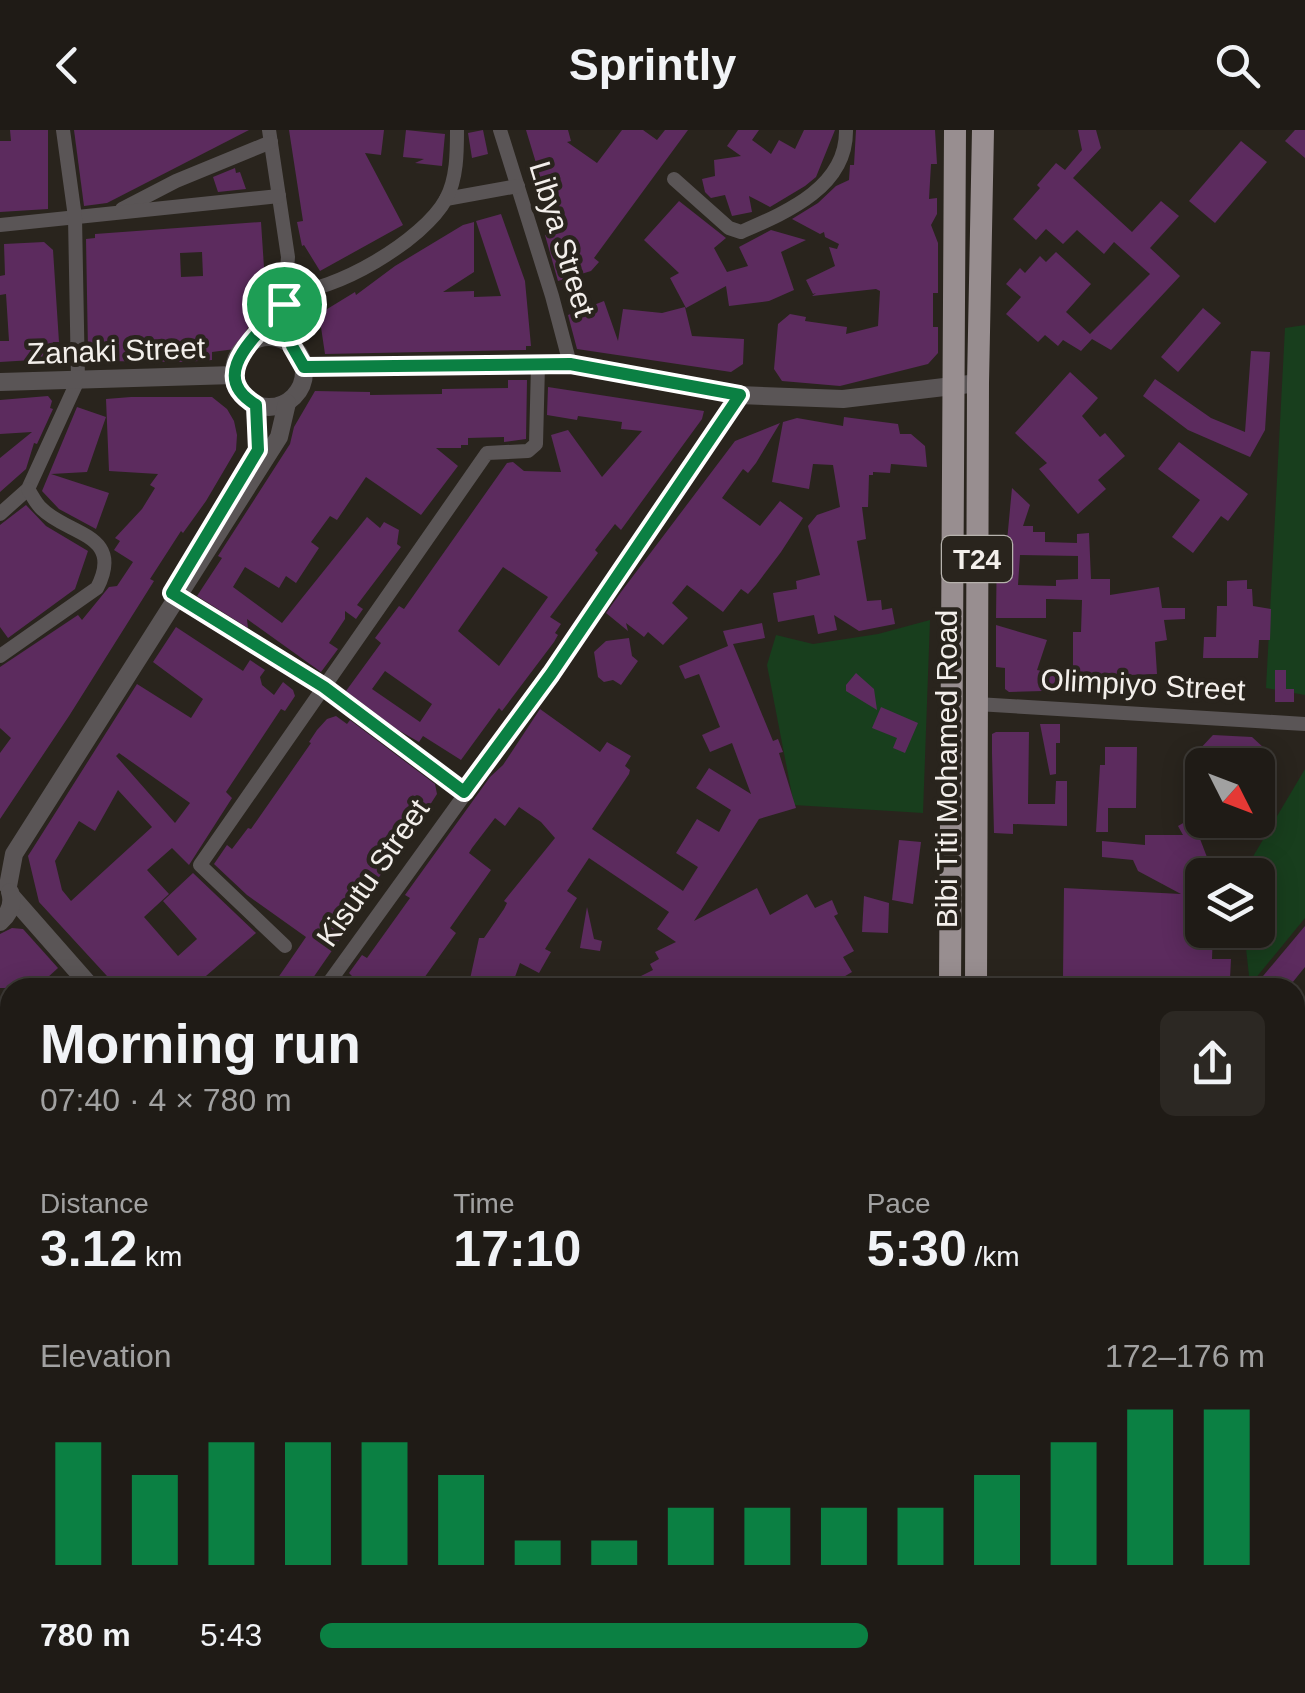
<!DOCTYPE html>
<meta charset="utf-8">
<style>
body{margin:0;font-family:Helvetica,sans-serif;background:#2c2823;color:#f1f3f6;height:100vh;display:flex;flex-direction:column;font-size:38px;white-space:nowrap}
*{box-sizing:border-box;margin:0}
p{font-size:32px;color:#a1a1a1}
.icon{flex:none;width:55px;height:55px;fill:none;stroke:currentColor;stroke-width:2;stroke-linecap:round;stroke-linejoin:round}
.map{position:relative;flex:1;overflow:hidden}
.panel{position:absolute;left:0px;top:848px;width:1305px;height:718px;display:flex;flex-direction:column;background:#1f1b16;border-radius:30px 30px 0 0;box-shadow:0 5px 25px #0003,0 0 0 2px #3c3935}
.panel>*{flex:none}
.needle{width:65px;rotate:132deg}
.buttons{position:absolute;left:1185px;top:618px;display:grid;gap:20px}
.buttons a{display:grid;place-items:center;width:90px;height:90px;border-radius:15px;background:#1f1b16;box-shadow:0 5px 25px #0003,0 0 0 2px #3c3935;font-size:50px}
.pin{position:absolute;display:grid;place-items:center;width:85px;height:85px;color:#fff;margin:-42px;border:5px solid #fff;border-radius:50%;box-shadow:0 2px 10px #0007}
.round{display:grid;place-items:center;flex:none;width:105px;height:105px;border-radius:15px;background:#2c2823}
.head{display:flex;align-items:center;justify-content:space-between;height:170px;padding:0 40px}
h1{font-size:55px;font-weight:700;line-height:75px}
.figures{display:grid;grid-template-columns:repeat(3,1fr);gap:15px;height:170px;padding:10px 40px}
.figures div{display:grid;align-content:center}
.figures b{font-size:50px;font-weight:700}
.figures small{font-size:28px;font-weight:400}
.figures p{font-size:28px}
.chart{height:280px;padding:20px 40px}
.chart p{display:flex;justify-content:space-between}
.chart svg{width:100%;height:180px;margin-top:10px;stroke:#0b8043;stroke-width:6}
ul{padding:0 40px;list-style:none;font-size:32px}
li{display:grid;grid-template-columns:160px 120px 1fr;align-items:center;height:75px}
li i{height:25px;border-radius:12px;background:#0b8043}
header{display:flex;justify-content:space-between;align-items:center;height:130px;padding:0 40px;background:#1f1b16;font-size:45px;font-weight:700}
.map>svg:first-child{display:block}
.green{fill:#183e1d}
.building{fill:#5c2b5e;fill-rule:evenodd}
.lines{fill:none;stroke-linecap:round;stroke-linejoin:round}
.minor{stroke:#5a5556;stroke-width:14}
.tertiary{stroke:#5a5556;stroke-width:18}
.trunk{stroke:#988e90;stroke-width:22}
.route-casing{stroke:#fff;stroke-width:20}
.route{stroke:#0b8043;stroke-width:12}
.labels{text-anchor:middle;stroke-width:9;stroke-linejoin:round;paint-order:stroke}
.shield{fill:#29241d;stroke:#b6b2ad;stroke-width:2.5}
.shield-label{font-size:28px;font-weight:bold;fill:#f3efeb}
.street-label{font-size:30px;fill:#f3efeb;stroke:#29241d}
</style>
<header><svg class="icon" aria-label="back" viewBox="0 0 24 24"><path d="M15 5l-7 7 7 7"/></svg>Sprintly<svg class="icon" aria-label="search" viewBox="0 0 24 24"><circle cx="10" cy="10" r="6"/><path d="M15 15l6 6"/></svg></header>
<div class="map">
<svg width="1305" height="1563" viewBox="0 0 1305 1563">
<rect width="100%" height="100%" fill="#29241d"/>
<g class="green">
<path d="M1305,195v370l-39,-7 19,-360z"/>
<path d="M930,490l-7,193 -129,-8 -27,-140 9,-30 37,9 65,-10z"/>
<path d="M1305,639v149l-55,67 -6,-55h14v-55h-16z"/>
</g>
<g class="building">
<path d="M10,0h38v79l-48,3v-71h11z"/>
<path d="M74,0h175l-142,73 -23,3z"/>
<path d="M289,0h95l-3,25 -16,-2 38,72 -83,46 -16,-26 -2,1 -5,-24 6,-1z"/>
<path d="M406,0l39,4 -3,32 -27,-3 9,-4 -21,-2z"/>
<path d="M483,0l5,24 -16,4 -4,-25z"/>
<path d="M526,0h42l3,11 -4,1 30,21 25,-33h21l14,10 8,-10h23l-94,128 5,4 -8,9 -33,10 -13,-46 12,-3z"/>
<path d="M738,0h21l-7,10 19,14 8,-14 16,9 9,-19h31l-19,47 -11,9 -35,21 -21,-11 3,16 -20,4 -7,-21 -14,3 -6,-6 -3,-13 13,-3 -1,-16 27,-4 -14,-10z"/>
<path d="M856,0h79l2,34h-6l-2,35 8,-1v16l-6,11 7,18v50h-5v34h5v26l-10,11 -88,22 -58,-5 -8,-12 4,-45 12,-10 16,3 -1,4 42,6 -1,7 32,-8 2,-35 -4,-2 -64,7 4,-3 -3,1 -7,-14 29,-14 -6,-19 8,2 2,-5 -14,-7 -1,-5 -4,2 -28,-15 26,-16 18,-17 13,-6 1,-15h4z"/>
<path d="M1078,0h18l5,18 -28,30 59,54 29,-31 18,15 -29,32 30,28 -69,74 -19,-11 -11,12 -18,-11 -5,6 -13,-11 -7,7 -32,-28 15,-17 -15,-13 14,-16 5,5 15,-17 6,6 10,-10 35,32 -25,28 24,22 60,-60 -36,-32 -10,12 -27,-24 -14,14 -17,-15 -10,11 -23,-21 27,-31 -3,-3 19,-22 9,7 17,-20z"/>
<path d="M1295,0h10v28l-20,-17z"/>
<path d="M1241,11l26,21 -52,61 -26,-22z"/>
<path d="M235,38l1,5 4,-1 6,17 -28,3 -5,-15z"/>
<path d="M679,71l47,37 -12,10 13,24 21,-6 -9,-19 32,-17 35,10 -25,12 13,38 -25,11 -40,5 -3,-20 -40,22 -16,-30 9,-5 -35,-33z"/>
<path d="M501,84l24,67 6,65h-5v4l-201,4 -6,-40 36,-22 1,3 39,-29 68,-41 11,-3v50l-31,20 31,-1v6l27,-1 -25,-75z"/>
<path d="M261,92l5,76 -31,51 -23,3v8l-27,2 -85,-1 -7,-11h-5l-2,-111 9,-1v-4zM202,122l1,24 -22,1 -1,-24z"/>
<path d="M44,112l9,8 6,92h-6l1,10 -5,1v6l-49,3v-21h9l-3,-47 -6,1v-19l5,-1 -1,-31z"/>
<path d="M604,171l14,40 5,-32 39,4 23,-6 7,29 52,3 -1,25 -12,8 -154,-23 -9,-34z"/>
<path d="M1203,178l18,15 -43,49 -17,-15z"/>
<path d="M1251,221l19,1 -5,78 -15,27 -62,-27 -45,-34 12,-17 56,39 34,14z"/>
<path d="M1070,242l28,26 -16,18 18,21 5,-4 20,23 -27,24 8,9 -28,25 -39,-45 8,-6 -32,-30z"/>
<path d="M508,250h19l-1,59 -22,3v-5l-36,1v7h-7v3h-25l22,18 -37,49 -55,-38 -29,43 -7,-4 -19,26 8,6 -23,35 -10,-7 -7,12 -34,-21 -12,20 49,36 85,-106 13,11 4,-6 15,8 -2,14 4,3 -44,58 6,4 -7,10 -11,-8v8l-16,24 9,6 -17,23 -74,-53 1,9 -51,-32 25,-38 -4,-2 72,-112 4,-17 21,-36 55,1v3l72,-1v-5l66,-1z"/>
<path d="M548,257l156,24 -2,8 -81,111 -6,-6 -20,26 3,3 -48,64 11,7 -6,9 3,2 -4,7 -52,69 -3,-3 -38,52 -38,-24 -4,6 -21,-12 -52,-39 35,-48 -6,-5 24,-32 5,3 103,-146 6,-1 11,9 37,1 -10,-37 17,-5 34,47 40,-46 -21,-2 1,-7 -44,-6 -1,4 -30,-5zM503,437l45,30 -49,69 -41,-35zM385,541l47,33 -12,18 -48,-33z"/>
<path d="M48,266l4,5 -2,7 3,1 -16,35 -3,-1 -8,26 -26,23v-34l32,-26 -32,2v-34z"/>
<path d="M131,267h81l15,12 7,12 3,14 -1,15 -30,51 -23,32 -2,-2 -31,48 4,2 -85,135 -69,103v-66l11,-15 -11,-10v-61l78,-52 4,5 27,-33 8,-1 16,-24 -19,-12 6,-9 -5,-3 27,-29 13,-21 -5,-3 8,-11 -49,-3 -3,-72z"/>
<path d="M77,277l29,10 -19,55 -36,2 58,19 -13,36 -37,-20 -17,-18z"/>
<path d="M844,287l54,7 2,10h11l14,12 2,21 -36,-3 -1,9 -17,-1v3h-4l-1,32h-6l4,32 -9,2 10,60 14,-1 1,10 10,-2 3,16 -36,7 -25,-16 3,15 -19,4 -4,-19 -36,7 -5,-29 24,-4 -1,-8 24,-6 -12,-49 9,-11 23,-8 -7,-42 -20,-1 -4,25 -37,-7 11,-60 14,-4 46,8z"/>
<path d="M780,293l-24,40 -8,10 -5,-4 -21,29 38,28 20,-25 23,17 -22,34 -25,33 -8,9 -7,-5 -18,23 -36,-27 -15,18 16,15 -25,27 -15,-13 -4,5 -18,-14 2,8 -22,-18 15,-21 114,-151z"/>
<path d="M1179,312l69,52 -20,27 -7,-5 -28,37 -21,-16 28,-37 -42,-31z"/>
<path d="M1012,358l18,17 -7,21h10v6h12v10l32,1v-9l12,-1 2,46h19v16l49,-8 3,21h23v11l-21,1 3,20 -12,2 2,32 -28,1 -1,18 -81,-5 -4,3 -34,1 -4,-3v-21l-9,-1v-42l51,15 -10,30 10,2 26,1v-41h8l1,-32 -36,-1v19h-50l1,-77h10zM1020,425l58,1v23l-22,1v6l-38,-1z"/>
<path d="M26,375l20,21 42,25 -13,38 -67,49 -8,-11v-102z"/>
<path d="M1247,450v9h5l1,17 18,3 -1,31h-11l-1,18h-55l1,-21h12l1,-31h10v-25z"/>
<path d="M762,493l3,15 -32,6 40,97 5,-2 5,13 -4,1 17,55 -37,11 -65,102 63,-33 13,27 37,-21 8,14 17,-8 6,14 -4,2 20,35 -11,6 9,15 -27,16h-208l36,-18 -3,-6 9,-5 -4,-7 21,-10 -19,-13 12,-17 -80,-54 -22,33 10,7 -32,51 6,3 -12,21 -19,-10 -9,25h-43l11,-50h5l20,-29 3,-6 -3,-2 51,-63 -14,-16 -22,-15 -14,19 -10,-8 -23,30 -3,5 22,17 -41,58 6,5 -39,55h-72l7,-12 -3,-3 13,-18 5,3 43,-60 -5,-3 85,-118 13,-12 37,-56 60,43 7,-10 24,14 -6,10 5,4 -1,4 -37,55 91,62 15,-24 -22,-14 21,-34 22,13 12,-22 -35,-22 13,-20 42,26 -19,-51 -22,9 -8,-17 18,-8 -21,-53 -14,5 -6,-13 49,-20 -5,-15z"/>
<path d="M176,497l67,44 7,-11 15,10 -5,7 2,8 12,10 9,-13 10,8 2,6 -10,15 -4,-2 -55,83 6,6 -43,67 -17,-17 -25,22 22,24 -25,23 34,39 19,-17 -34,-38 30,-28 63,60 -64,55h-74l-79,-86 -11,-46 109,-172 54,34 12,-19 -50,-37zM119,623l71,50 -15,20 -59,-67zM118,660l34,37 -81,74 -9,-11 -7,-29 24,-40 16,10z"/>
<path d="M629,508l3,18 6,5 -17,24 -8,-5 -9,2 -6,-5 -4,-25 12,-11z"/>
<path d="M1275,540h11v19h8v13h-19z"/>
<path d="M856,543l18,16 3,21 -31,-19v-6z"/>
<path d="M881,577l37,16 -13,30 -12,-5 4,-10 -25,-10z"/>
<path d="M336,586l11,8 3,-4 85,64 2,10 -20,31 -3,-2 -9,10 -23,5 17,12 -54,73 4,3 -43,62h-35l35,-51 -59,-42 -33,-31 13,-19 5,4 16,-21 3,1 60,-86 -2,-1 8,-12 10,-11z"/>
<path d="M1040,594h20v19h-4v31l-6,1z"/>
<path d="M996,602h33l-1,72h27l1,-23h11v45l-54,-2v10l-19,-1 -2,-79v-20z"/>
<path d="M1213,605l39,2 12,11 -14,16 -7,-6 -6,7h-41l8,-9 -6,-5z"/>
<path d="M1105,617h32l-1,61h-28v24h-12l4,-67h5z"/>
<path d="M1192,688l18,47 -11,5 3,60h11l-1,29h19l-1,20 -167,-2 1,-89 117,6 -43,-23 -5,-11 -31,-3v-16l43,4v-10h38l-5,-9z"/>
<path d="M899,710l22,2 -8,62 -21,-4z"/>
<path d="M864,766l25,7 -1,30 -26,-1z"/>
<path d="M587,777l7,32 8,2 -2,10 -20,-3z"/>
<path d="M1305,796v41l-17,21h-35z"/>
<path d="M12,798l11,1 35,39 -22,20h-36v-54z"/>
</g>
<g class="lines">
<g class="minor">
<path d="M269,0l19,127 -4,47 8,42"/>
<path d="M500,0l52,166 18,68"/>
<path d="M674,49l55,49 12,4c46,-20 106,-45 105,-102"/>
<path d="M446,69l72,-13"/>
<path d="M122,79l54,-28 95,-39"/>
<path d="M0,95l279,-29"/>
<path d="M287,162c46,2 137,-52 159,-93 11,-20 11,-47 11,-69"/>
<path d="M253,211l31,-37"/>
<path d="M0,384l28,-25 50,-109 -3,-163 -12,-87"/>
<path d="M172,463l152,94 140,106"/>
<path d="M0,526l97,-68c28,-54 -29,-53 -55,-79 -6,-5 -10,-14 -14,-20"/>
<path d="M977,574l328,20"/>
<path d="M285,816l-85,-81 287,-412 41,-2 8,-7 2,-79"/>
<path d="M325,858l226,-313 188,-280"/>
<path d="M1295,1327h10"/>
<path d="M0,1372h10"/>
<path d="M193,1563v-8"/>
</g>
<g class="tertiary">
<circle cx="269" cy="242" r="35"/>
<path d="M304,237l266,-3 169,31 104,4 135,-16"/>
<path d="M0,252l234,-7"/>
<path d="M248,336l10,-17 -3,-44"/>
<path d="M8,756l6,-32 265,-417 8,-34"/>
<path d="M12,767l80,91"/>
<path d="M0,792c9,-8 14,-18 10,-30"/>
<path d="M0,1134l10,-1"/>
<path d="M0,1146h10"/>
</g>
<g class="trunk">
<path d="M950,858l5,-858"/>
<path d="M976,858l2,-605 5,-253"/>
<path d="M943,1555l1,8"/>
<path d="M964,1555v8"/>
</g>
</g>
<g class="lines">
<g class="route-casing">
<path id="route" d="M284,174l8,42 12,21 266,-3 170,31 -189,279 -87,118 -140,-105 -152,-94 86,-143 -2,-45c-52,-31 5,-72 28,-101z"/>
</g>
<use href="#route" class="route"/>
</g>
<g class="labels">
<rect class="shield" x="942" y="406" width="70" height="46" rx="8"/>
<g class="shield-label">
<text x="977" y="439">T24</text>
</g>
<g class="street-label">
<text transform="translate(562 109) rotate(73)" y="10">Libya Street</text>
<text transform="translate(116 221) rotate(-2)" y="10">Zanaki Street</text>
<text transform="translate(1143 555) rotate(3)" y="10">Olimpiyo Street</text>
<text transform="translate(947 639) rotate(-90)" y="10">Bibi Titi Mohamed Road</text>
<text transform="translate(373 743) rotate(-55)" y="10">Kisutu Street</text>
</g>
</g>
</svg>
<div class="buttons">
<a><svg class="needle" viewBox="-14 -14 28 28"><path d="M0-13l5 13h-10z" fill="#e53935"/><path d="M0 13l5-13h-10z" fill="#a1a1a1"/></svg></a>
<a><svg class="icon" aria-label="layers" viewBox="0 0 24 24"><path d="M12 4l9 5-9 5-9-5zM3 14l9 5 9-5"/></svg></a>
</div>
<div class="pin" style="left:284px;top:174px;background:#1e9e55"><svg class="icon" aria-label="arrive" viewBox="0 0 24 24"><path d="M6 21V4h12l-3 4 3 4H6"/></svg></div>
<section class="panel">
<div class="head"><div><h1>Morning run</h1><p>07:40 · 4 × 780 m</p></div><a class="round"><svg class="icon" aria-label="share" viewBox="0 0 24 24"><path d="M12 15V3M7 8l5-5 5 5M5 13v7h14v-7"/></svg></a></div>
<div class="figures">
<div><p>Distance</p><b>3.12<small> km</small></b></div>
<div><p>Time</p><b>17:10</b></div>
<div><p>Pace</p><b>5:30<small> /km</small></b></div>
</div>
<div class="chart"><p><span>Elevation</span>172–176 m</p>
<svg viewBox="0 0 160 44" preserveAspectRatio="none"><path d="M5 44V14M15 44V22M25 44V14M35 44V14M45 44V14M55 44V22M65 44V38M75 44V38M85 44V30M95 44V30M105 44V30M115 44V30M125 44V22M135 44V14M145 44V6M155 44V6"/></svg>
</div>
<ul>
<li><b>780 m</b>5:43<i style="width:58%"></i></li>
</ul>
</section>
</div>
